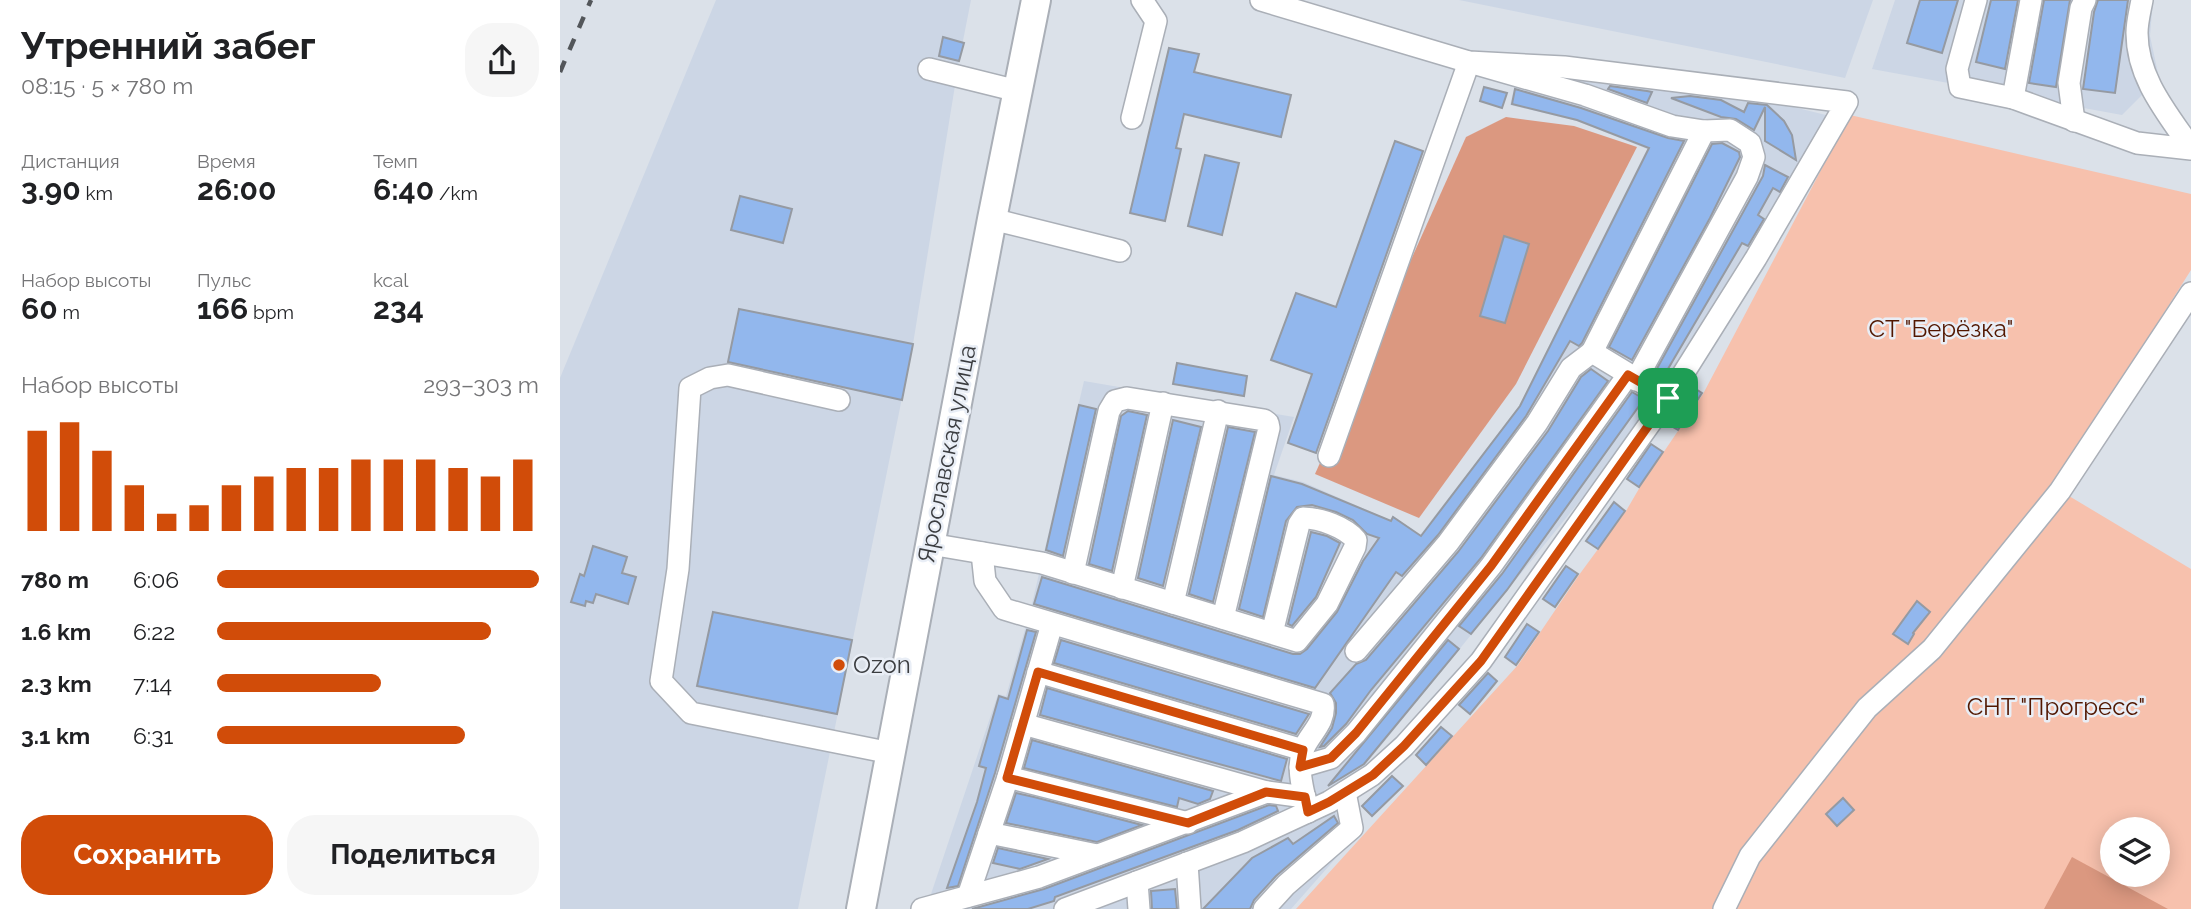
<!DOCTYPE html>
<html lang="ru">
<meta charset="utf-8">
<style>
body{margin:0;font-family:Raleway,sans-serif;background:#f6f6f6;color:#202124;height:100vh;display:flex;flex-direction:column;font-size:26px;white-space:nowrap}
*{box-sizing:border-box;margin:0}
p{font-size:23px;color:#757577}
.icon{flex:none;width:38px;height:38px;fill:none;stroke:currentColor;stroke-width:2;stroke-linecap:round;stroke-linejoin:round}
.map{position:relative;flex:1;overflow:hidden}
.details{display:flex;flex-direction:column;background:#fff;width:560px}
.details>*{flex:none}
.tools{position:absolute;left:1540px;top:817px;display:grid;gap:14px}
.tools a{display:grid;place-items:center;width:70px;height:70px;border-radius:50%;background:#fff;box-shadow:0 4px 18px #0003;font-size:35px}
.pin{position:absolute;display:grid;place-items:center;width:60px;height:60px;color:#fff;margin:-30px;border-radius:14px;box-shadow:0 4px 10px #0006}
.round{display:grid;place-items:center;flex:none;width:74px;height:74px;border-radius:28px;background:#f6f6f6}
.head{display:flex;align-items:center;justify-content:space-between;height:119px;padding:0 21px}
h1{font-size:38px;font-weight:700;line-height:52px}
.stats{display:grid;grid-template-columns:repeat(3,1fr);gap:10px;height:119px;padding:7px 21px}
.stats div{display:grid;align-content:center}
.stats b{font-size:30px;font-weight:700}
.stats small{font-size:19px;font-weight:400}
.stats p{font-size:19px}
.chart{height:196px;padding:14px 21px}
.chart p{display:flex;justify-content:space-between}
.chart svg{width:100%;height:126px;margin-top:7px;stroke:#d14c09;stroke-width:6}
.primary-button{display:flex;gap:14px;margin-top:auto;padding:14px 21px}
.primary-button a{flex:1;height:80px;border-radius:28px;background:#d14c09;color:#fff;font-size:28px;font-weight:700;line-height:80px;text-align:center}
.primary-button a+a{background:#f6f6f6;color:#202124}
ul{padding:0 21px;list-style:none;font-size:23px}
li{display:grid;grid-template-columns:112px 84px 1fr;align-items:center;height:52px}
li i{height:18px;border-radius:9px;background:#d14c09}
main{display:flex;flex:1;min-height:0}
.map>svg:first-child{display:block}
.built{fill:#ccd6e5}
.green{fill:#f7c1ad;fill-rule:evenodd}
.forest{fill:#db9880}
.building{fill:#92b7ed;stroke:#959aa2;stroke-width:2}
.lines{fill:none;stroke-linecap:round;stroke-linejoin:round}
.minor-casing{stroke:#aaafb7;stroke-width:24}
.major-casing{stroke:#aaafb7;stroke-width:32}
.minor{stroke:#fff;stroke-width:21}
.major{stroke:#fff;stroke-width:28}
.rail{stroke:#53565a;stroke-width:4.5;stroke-dasharray:12 12;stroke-linecap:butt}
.route-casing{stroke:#fff;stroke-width:14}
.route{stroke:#d14c09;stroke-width:9}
.poi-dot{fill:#d14c09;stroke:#e9eef6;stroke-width:2.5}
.labels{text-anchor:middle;stroke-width:5;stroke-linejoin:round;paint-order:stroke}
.park-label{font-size:24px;fill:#521700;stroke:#e9eef6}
.street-label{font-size:24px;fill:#3b3d40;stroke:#e9eef6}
.poi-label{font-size:24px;fill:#3b3d40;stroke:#e9eef6;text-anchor:start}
</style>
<main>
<section class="details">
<div class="head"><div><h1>Утренний забег</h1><p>08:15 · 5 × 780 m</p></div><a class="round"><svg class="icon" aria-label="share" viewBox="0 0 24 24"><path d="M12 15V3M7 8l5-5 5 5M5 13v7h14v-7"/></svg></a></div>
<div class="stats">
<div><p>Дистанция</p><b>3.90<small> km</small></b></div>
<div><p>Время</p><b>26:00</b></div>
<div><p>Темп</p><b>6:40<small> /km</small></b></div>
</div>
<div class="stats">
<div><p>Набор высоты</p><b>60<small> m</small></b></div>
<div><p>Пульс</p><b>166<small> bpm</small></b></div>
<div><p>kcal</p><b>234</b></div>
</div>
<div class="chart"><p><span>Набор высоты</span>293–303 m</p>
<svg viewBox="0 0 160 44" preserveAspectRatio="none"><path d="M5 44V9M15 44V6M25 44V16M35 44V28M45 44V38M55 44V35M65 44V28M75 44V25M85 44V22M95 44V22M105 44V19M115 44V19M125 44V19M135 44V22M145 44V25M155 44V19"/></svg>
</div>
<ul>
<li><b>780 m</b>6:06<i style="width:100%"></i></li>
<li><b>1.6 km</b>6:22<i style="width:85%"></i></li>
<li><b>2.3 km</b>7:14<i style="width:51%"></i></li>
<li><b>3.1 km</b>6:31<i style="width:77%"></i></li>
</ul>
<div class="primary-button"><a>Сохранить</a><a>Поделиться</a></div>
</section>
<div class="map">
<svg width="1631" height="909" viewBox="0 0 1631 909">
<rect width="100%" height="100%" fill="#dbe1e9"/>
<g class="built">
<path d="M156,0h255l-12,61 -46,283 -115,565h-238v-531z"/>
<path d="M899,0h414l-28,78z"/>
<path d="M1335,0h258l-3,36 9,42 -37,37 -250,-46z"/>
<path d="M1053,76l140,21 77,19 -164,279 -304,374 -38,21 27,51 -60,68h-365l72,-215 8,2 25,-88 53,-227 210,36 -20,58 29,7 87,38 3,-4 27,19 99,-129 128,-257 -70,-28 -67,-16 5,-21z"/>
</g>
<path class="green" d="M1290,115l341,79v76l-137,217 137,82v340h-895l222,-244 61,-90 47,-64 14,-24 63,-93zM1552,830h46v45h-46z"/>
<g class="forest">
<path d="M946,117l68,9 63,21 -121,237 -97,134 -104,-44 151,-337z"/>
<path d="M1512,857l96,52h-124z"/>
</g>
<g class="building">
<path d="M1360,0h38l-16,53 -35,-10z"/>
<path d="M1431,0h27l-13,69 -29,-7z"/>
<path d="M1484,0h26l-14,87 -27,-4z"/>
<path d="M1538,0h30l-13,93 -32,-4 11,-77z"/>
<path d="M383,37l21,6 -5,18 -20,-5z"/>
<path d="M609,48l30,6 -5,18 97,23 -10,42 -97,-23 -8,34 5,1 -16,72 -35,-8z"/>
<path d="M1050,86l37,5 5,1 -5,11 -39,-14z"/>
<path d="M924,87l23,6 -5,15 -22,-7z"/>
<path d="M955,89l66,19 87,30 16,3 -102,202 -3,3 -9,-5 -44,75 -88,119 -36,41 -6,-4 -81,116 -281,-84 8,-27 251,77h7l7,-5 30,-37 26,-51 16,-23 -12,-4 -14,-14 -17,-8 -24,-7 -15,2 -11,14 -23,96 -24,-8 32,-133 31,8 89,37 2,-4 28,19 99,-130 129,-258 -72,-28 -65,-16z"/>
<path d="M1130,96l31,4 23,12 4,-9 19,2 17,16 8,14 4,25 -31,-19v-34l-11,23 -18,-11 -15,-2 -50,-19z"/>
<path d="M835,141l28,10 -107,302 -28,-10 24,-69 -41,-14 25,-67 40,14z"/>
<path d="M1162,143l17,9 1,5 -30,61 -78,142 -23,-13 103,-203z"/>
<path d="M645,155l34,8 -17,72 -34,-9z"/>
<path d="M1205,165l23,12 -8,15 -7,-4 -15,27 6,4 -16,27 -6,-3 -80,136 -8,-5 109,-198z"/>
<path d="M180,196l52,13 -9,34 -52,-13z"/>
<path d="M944,236l25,8 -24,79 -25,-7z"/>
<path d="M179,309l174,35 -11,56 -174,-38z"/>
<path d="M617,363l70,13 -3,20 -71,-12z"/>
<path d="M1031,369l17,12 -127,177 -110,132 -25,34 -22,22 -4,1 12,-19 4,-15v-10l-6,-10 26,-29 10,-4 92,-108 90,-121 33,-54z"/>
<path d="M1131,386l11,7 -24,37 -12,-7z"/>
<path d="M1072,392l12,7 -137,191 -36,44 -12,-8 43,-52z"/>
<path d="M519,405l17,4 -33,147 -17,-6z"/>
<path d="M568,411l19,4 -35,156 -23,-7 32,-148z"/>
<path d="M613,420l28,7 -38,159 -25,-8z"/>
<path d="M668,427l27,5 -42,170 -24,-8z"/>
<path d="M1091,444l12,8 -24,35 -12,-8z"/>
<path d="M1054,502l11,9 -27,38 -12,-8z"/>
<path d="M751,532l16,4 13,7 -24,54 -24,29 -4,-2z"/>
<path d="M33,546l34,11 -5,16 14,4 -8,27 -32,-10 -3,9 -7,-2 -1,5 -14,-4 9,-28 4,2z"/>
<path d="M1006,566l12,8 -23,33 -12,-8z"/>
<path d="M1357,601l13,11 -17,21 1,1 -6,10 -15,-10z"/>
<path d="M153,612l139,28 -15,74 -140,-28z"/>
<path d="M967,624l12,8 -23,33 -11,-8z"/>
<path d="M467,630l9,2 -41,141 -37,113 -11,2 30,-86 9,-34 -7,-2 20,-70 9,3z"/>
<path d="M501,640l248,74 -13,20 -242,-71z"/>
<path d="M888,640l11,9 -95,115 -36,22z"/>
<path d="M928,673l9,8 -27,33 -11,-9z"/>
<path d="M487,688l240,71 -6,22 -241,-66z"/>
<path d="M881,727l11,9 -26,29 -10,-10z"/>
<path d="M472,740l181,51 -3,8 -12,5 -19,-6 -2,9 -153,-39z"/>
<path d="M832,776l11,10 -31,30 -10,-10z"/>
<path d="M456,793l18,4 108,28 -45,17 -91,-19z"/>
<path d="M1283,798l11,12 -17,16 -11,-12z"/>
<path d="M709,805l7,1 2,5 -40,19 -183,67 -1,4 -26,8h-56l72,-20z"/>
<path d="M774,816l4,7 -62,53 -22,24 -4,9h-47l49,-51 36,-20 5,6z"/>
<path d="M438,848l50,11 -28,10 -27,-6z"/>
<path d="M615,889l2,20h-25l-1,-18z"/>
</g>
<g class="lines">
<g class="minor-casing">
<g id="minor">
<path d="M1416,0l-19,69 3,18 53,11 124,45 54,6"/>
<path d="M1582,0c-2,11 -5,22 -5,33 0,45 30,80 54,115"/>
<path d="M369,69l89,22"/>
<path d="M1453,98l18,-98"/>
<path d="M572,118l24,-97 -14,-21"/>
<path d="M1514,121l-5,-38 12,-75 4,-8"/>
<path d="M432,219l128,32"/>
<path d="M1032,352l112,-221"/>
<path d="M279,400l-111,-25 -18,3 -20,10 -12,181 -17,112 30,32 200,40"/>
<path d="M769,456l140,-394 116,33 87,31 32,5 26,-1 20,13 4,14 -7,20 -111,203"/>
<path d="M370,544l112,19 255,78 30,-37 28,-57 1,-7c-11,-13 -36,-22 -53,-22l-4,6 -27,109"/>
<path d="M422,553l3,28 19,28 319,95c3,19 -14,30 -20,46 -7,19 1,43 5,62"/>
<path d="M513,573l36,-162 6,-10 12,-3 137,22 4,3 1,5 -46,190"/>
<path d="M562,588l41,-185"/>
<path d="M613,603l45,-192"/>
<path d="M796,651l92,-108 89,-120 34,-55 21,-16 76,46"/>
<path d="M478,672l265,78"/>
<path d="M463,724l244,68"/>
<path d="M740,767l31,-9 25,-25 135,-167 137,-191"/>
<path d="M448,777l180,46"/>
<path d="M429,833l108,22"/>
<path d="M627,863l3,46"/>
<path d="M577,882l2,27"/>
<path d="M408,896l40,-119 44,-153"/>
<path d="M362,909l117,-32 228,-85 38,5"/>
<path d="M505,909l178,-67 86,-40 43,-27 32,-29 77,-85 187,-263 88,-140 91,-156 -283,-35 -95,-5 -208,-62"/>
<path d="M704,909l22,-24 66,-57 -7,-36"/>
<path d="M1164,909l26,-53 117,-148 65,-59 128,-158 131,-198"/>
</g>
</g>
<g class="major-casing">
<path id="major" d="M301,909l131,-690 44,-219"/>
</g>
<use href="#minor" class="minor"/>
<use href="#major" class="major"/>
<path class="rail" d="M0,72l31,-72"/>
</g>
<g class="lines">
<g class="route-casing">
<path id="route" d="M1068,375l40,23 -187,263 -77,85 -31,29 -44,27 -21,10 -3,-15 -39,-5 -78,31 -181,-45 31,-106 265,78 -3,17 31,-9 25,-25 135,-167z"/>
</g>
<use href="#route" class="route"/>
</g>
<circle class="poi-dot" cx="279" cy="665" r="7"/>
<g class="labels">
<g class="park-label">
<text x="1381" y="337">СТ "Берёзка"</text>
<text x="1496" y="715">СНТ "Прогресс"</text>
</g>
<g class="street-label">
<text transform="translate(387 454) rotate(-79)" y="8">Ярославская улица</text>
</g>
<g class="poi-label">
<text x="293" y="673">Ozon</text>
</g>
</g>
</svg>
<div class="tools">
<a><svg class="icon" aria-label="layers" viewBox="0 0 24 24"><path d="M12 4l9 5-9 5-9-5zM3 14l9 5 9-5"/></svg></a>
</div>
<div class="pin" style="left:1108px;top:398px;background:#1e9e55"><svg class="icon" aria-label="arrive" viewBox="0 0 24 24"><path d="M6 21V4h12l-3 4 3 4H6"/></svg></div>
</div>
</main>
